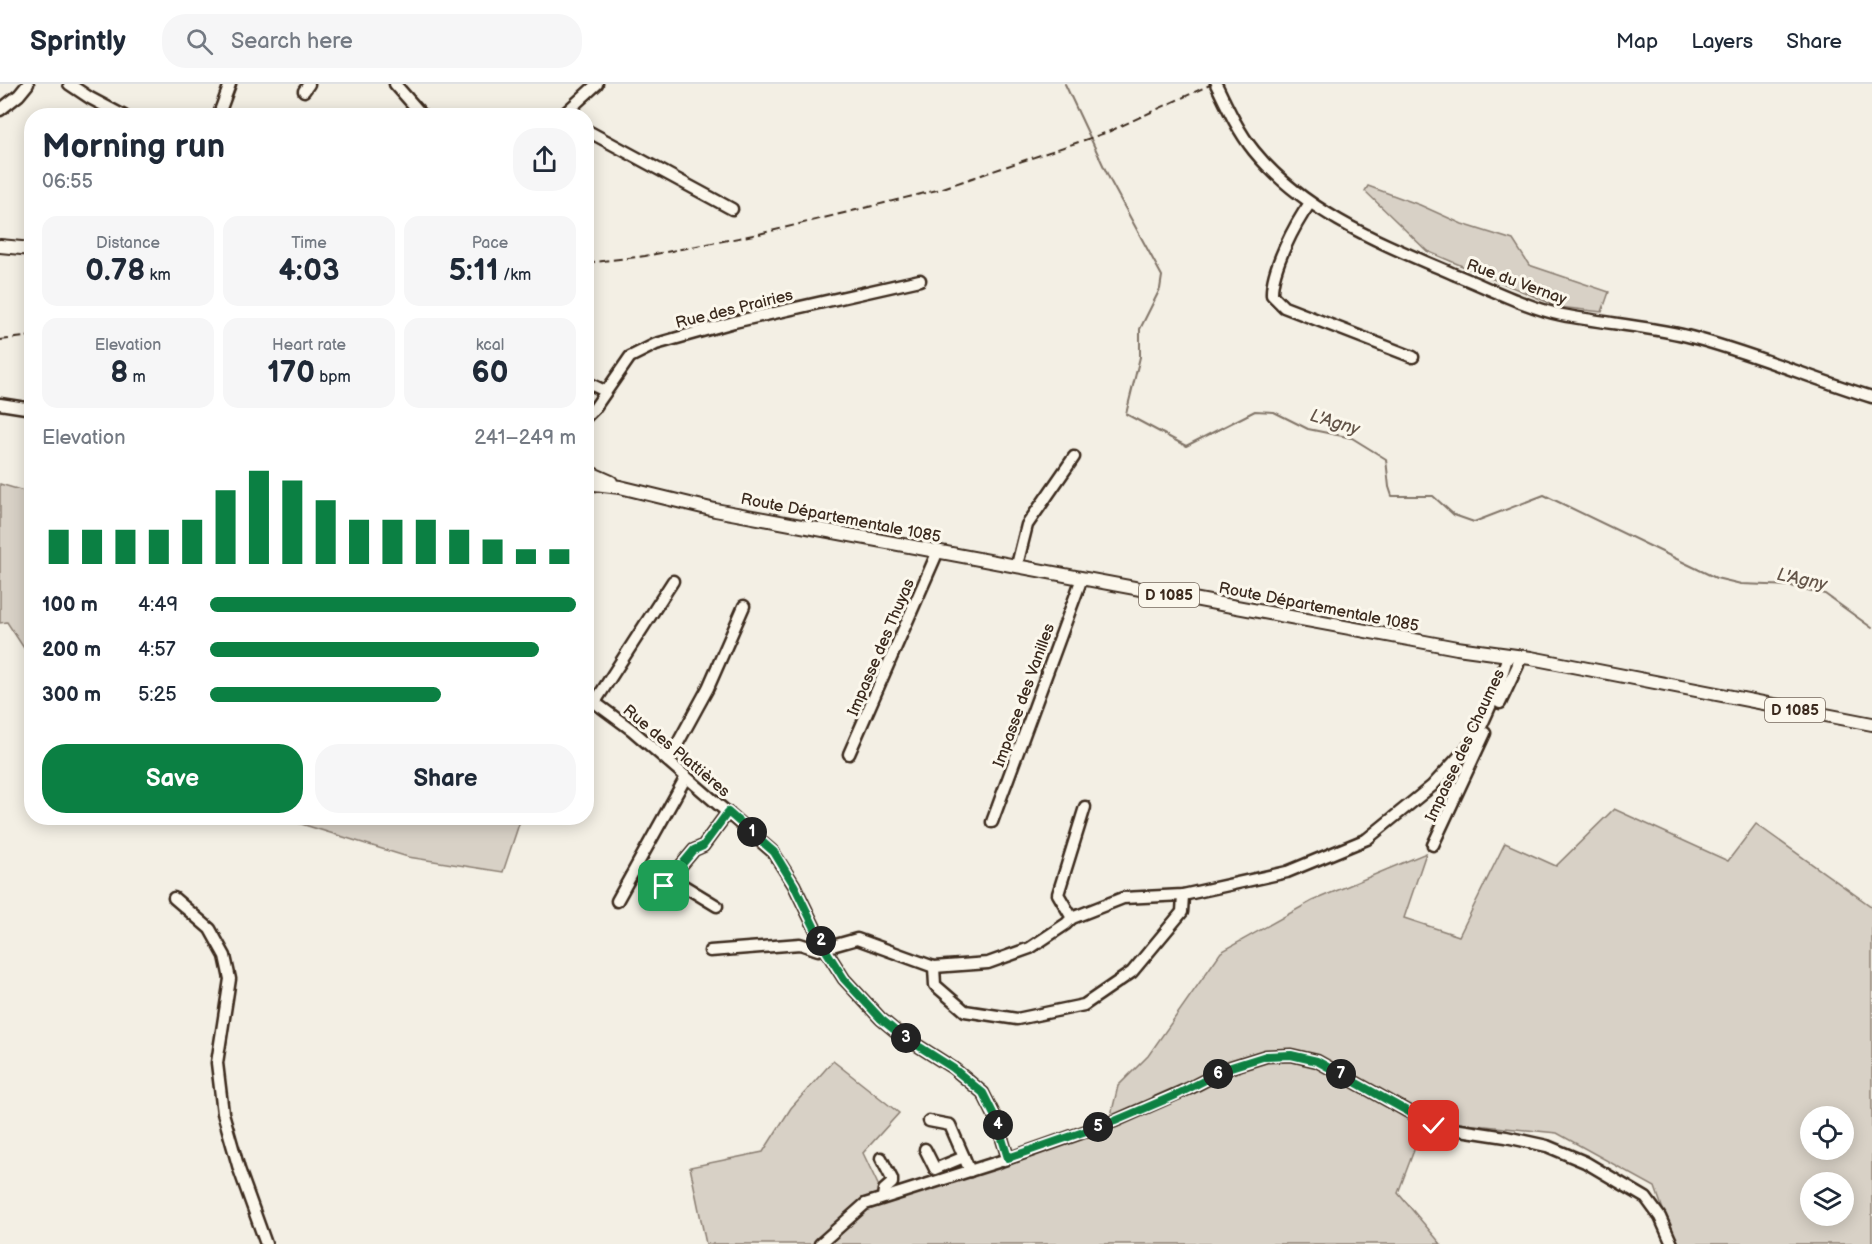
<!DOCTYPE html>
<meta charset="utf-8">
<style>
body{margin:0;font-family:"Balsamiq Sans",sans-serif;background:#f6f6f7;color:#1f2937;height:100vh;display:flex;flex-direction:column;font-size:22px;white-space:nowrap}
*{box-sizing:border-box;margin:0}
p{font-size:20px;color:#747a83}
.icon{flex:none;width:33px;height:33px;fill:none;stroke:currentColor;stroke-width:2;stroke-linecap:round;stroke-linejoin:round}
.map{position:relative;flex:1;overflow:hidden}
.sheet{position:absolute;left:24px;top:24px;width:570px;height:717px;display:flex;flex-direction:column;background:#fff;border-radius:24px;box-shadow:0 3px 15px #0003}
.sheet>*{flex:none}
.buttons{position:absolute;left:1800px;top:1022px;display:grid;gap:12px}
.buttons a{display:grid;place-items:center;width:54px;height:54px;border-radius:50%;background:#fff;box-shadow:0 3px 15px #0003;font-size:30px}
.pin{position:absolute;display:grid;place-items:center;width:51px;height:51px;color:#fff;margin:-26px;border-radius:12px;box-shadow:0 3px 9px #0006}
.km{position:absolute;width:30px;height:30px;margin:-15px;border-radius:50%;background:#222;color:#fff;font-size:16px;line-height:30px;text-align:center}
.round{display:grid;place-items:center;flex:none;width:63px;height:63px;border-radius:24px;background:#f6f6f7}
.headline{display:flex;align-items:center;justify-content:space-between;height:102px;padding:0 18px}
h1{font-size:33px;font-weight:700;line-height:45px}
.figures{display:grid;grid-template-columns:repeat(3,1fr);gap:9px;height:102px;padding:6px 18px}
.figures div{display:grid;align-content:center;border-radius:15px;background:#f6f6f7;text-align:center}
.figures b{font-size:30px;font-weight:700}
.figures small{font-size:16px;font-weight:400}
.figures p{font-size:16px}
.chart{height:168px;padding:12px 18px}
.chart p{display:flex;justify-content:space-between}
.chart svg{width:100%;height:108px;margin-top:6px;stroke:#0b8043;stroke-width:6}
.action{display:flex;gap:12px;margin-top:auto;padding:12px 18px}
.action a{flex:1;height:69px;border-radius:24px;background:#0b8043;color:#fff;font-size:24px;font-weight:700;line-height:69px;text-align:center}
.action a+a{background:#f6f6f7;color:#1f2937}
ul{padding:0 18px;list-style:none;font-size:20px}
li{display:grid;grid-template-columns:96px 72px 1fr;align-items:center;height:45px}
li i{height:15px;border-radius:8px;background:#0b8043}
header{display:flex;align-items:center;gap:36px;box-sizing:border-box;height:84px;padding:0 30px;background:#fff;border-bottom:2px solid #e0e1e3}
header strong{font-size:28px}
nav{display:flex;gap:33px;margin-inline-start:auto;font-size:21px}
.search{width:420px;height:54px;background:#f6f6f7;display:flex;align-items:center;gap:15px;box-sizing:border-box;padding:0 21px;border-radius:24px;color:#747a83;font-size:22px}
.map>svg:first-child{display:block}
.green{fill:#d8d1c6;stroke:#8a7e72;stroke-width:1.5;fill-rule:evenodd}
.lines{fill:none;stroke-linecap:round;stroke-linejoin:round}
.stream{stroke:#817468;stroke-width:2}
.minor-casing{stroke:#3b2a1e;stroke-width:15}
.major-casing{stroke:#3b2a1e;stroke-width:16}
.minor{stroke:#fbf7ec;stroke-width:10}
.major{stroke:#fbf7ec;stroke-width:12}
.rail{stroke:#3b2a1e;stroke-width:2;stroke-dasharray:9 4.5;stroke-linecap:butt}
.route-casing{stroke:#fff;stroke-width:12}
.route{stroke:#0b8043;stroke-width:8}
.labels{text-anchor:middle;stroke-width:6;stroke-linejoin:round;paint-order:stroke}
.shield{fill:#fbf7ec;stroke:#75685c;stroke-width:1.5}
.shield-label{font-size:15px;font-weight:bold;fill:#3b2a1e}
.street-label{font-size:16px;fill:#3b2a1e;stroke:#fbf7ec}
.water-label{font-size:18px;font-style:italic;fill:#645549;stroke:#fbf7ec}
</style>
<header>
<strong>Sprintly</strong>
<div class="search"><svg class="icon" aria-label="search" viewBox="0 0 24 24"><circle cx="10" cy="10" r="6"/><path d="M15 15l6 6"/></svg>Search here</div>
<nav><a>Map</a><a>Layers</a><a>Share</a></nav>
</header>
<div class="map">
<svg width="1872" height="1160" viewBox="0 0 1872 1160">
<rect width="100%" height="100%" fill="#f3efe4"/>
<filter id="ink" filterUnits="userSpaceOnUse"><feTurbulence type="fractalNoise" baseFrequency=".0167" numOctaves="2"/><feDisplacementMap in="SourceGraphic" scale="12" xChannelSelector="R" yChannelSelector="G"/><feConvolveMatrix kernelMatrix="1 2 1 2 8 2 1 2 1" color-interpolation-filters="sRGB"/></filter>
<g filter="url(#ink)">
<g class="green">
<path d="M1368,102l52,19 42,19 51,16 16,25 80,27 -7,20 -43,-5 -132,-56 -62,-60z"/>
<path d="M0,400l31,9v166l-24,-37 -7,1z"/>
<path d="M1614,725l114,52 28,-37 116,83v337h-197l-20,-57 -98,-54 -122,-12 -75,-31 63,36 -25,67 43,51h-735l-16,-77 73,-15 28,-44 42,-47 66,52 -36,40 19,40 -2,5 229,-74 9,-38 30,-30 73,-104 91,-51 114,-48 -22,65 55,18 46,-93 51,23zM1810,1032h34v33h-34zM1810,1098h34v33h-34z"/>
<path d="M282,734h239l-18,54 -95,-15z"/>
</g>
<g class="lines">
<path class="stream" d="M1065,0l46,98 51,94 -2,13 -20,40v28l-14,57 60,32 69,-35 19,1 34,17 44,9 34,21 3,28 3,9h41l21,19 20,7 70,-27 172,83 25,6 50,2 34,8 47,34"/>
<g class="minor-casing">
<g id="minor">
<path d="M69,0l21,14 34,18"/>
<path d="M395,0l28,32"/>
<path d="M1216,0c11,23 22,47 38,67 51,63 130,93 202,124 33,13 72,33 106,40 41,8 84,11 125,21 63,16 123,42 185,61"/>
<path d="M304,7l5,-7"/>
<path d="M0,26l19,-15 9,-11"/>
<path d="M219,30l11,-30"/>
<path d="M562,32l35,-32"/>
<path d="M586,46l146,79"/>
<path d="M1310,119c-15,21 -39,66 -38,92l12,12 129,50"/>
<path d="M586,298l19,9"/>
<path d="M0,320l32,5"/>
<path d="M586,333l8,-8 36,-52 26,-13 78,-22 186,-42"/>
<path d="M1017,481l10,-40 47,-68"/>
<path d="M586,612l46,34 141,122 21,33 31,64 19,30 37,40 17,14 55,35 30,25 13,26 12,39"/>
<path d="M595,618l78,-121"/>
<path d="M1500,619l18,-38 -1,-9"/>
<path d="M849,670l89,-203"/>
<path d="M668,677l40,-73 36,-82"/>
<path d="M992,738l90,-244"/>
<path d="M1433,761l52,-112"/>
<path d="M671,794l46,28"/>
<path d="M655,797l9,5 30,-36 9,-4 25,-34"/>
<path d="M174,814l36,31 15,27 5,23 -13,84 6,50 16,56 27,75"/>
<path d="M617,817l69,-124"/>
<path d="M1072,834l-14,-24 27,-87"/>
<path d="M710,867l90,-7 18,6 39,-11 77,28 54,-4 42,-15 36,-24 6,-6 51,-20 60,-3 104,-23 80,-33 65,-53 44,-48 21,-47 11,-36"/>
<path d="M934,883l1,18 30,26 52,8 67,-14 48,-33 50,-60 1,-17"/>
<path d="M929,1037l21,4 20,46"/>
<path d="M925,1065l10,20 29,-12"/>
<path d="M881,1074l11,21v4l-8,7 -1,7"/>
<path d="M820,1160l45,-40 136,-43 114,-40 75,-33 41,-21 35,-11 25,-1 26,6 117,65 72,11 41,9 38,16 61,36 14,19 12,27"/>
</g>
</g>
<g class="major-casing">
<g id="major">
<path d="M0,162l32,3"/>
<path d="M586,387l25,11"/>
<path d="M586,399l34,4 95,23 742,138 74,10 341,66"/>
</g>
</g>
<use href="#minor" class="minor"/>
<use href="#major" class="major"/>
<g class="rail">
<path d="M586,179l59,-7 114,-22 178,-44 171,-58 104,-48"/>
<path d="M0,256l32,-4"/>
</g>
</g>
</g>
<g class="lines" filter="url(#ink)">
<g class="route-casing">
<path id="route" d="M664,802l30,-36 9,-4 25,-34 46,40 20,33 31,64 19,30 37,40 17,14 55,35 30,25 13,26 12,39 107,-37 61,-26 55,-28 35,-11 25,-1 26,6 117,65"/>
</g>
<use href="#route" class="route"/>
</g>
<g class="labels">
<g class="shield">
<rect x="1139" y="499" width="60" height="24" rx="4.5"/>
<rect x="1765" y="614" width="60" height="24" rx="4.5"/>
</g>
<g class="shield-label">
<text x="1169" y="516">D 1085</text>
<text x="1795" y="631">D 1085</text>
</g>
<g class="street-label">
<text transform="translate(1517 197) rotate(20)" y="6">Rue du Vernay</text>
<text transform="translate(734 224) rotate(-14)" y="6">Rue des Prairies</text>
<text transform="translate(841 433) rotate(11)" y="6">Route Départementale 1085</text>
<text transform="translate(1319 522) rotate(11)" y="6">Route Départementale 1085</text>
<text transform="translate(880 563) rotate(-67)" y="6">Impasse des Thuyas</text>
<text transform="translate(1023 611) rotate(-70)" y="6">Impasse des Vanilles</text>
<text transform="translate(1464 661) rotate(-65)" y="6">Impasse des Chaumes</text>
<text transform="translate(677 666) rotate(40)" y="6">Rue des Plattières</text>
</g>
<g class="water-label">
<text transform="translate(1335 338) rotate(17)" y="6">L'Agny</text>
<text transform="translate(1802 495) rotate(12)" y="6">L'Agny</text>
</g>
</g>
</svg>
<div class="buttons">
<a><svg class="icon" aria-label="locate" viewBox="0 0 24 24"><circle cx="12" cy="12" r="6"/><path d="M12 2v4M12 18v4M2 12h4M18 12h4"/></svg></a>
<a><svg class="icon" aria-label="layers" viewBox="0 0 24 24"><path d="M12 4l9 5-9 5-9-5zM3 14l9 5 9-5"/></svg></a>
</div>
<div class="pin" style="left:664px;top:802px;background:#1e9e55"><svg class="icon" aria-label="arrive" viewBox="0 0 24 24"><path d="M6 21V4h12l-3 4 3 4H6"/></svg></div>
<div class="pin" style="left:1434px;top:1042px;background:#d93025"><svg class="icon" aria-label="check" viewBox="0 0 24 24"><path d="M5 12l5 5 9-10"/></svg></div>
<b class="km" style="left:752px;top:748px">1</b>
<b class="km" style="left:821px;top:857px">2</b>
<b class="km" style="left:906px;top:954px">3</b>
<b class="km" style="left:998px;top:1041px">4</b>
<b class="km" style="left:1098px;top:1043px">5</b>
<b class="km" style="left:1218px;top:990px">6</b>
<b class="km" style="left:1341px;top:990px">7</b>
<section class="sheet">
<div class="headline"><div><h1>Morning run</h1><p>06:55</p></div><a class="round"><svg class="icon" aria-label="share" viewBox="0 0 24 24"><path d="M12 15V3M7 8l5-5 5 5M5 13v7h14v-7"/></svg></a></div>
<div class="figures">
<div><p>Distance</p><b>0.78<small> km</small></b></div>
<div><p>Time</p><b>4:03</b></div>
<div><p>Pace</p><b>5:11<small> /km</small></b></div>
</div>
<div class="figures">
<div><p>Elevation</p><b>8<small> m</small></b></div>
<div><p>Heart rate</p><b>170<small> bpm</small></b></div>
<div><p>kcal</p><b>60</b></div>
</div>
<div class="chart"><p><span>Elevation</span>241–249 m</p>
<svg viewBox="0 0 160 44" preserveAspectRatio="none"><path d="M5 44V30M15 44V30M25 44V30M35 44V30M45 44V26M55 44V14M65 44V6M75 44V10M85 44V18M95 44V26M105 44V26M115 44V26M125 44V30M135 44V34M145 44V38M155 44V38"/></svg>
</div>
<ul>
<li><b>100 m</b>4:49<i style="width:100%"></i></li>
<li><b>200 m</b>4:57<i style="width:90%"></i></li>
<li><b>300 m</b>5:25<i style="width:63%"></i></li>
</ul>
<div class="action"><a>Save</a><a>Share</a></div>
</section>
</div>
